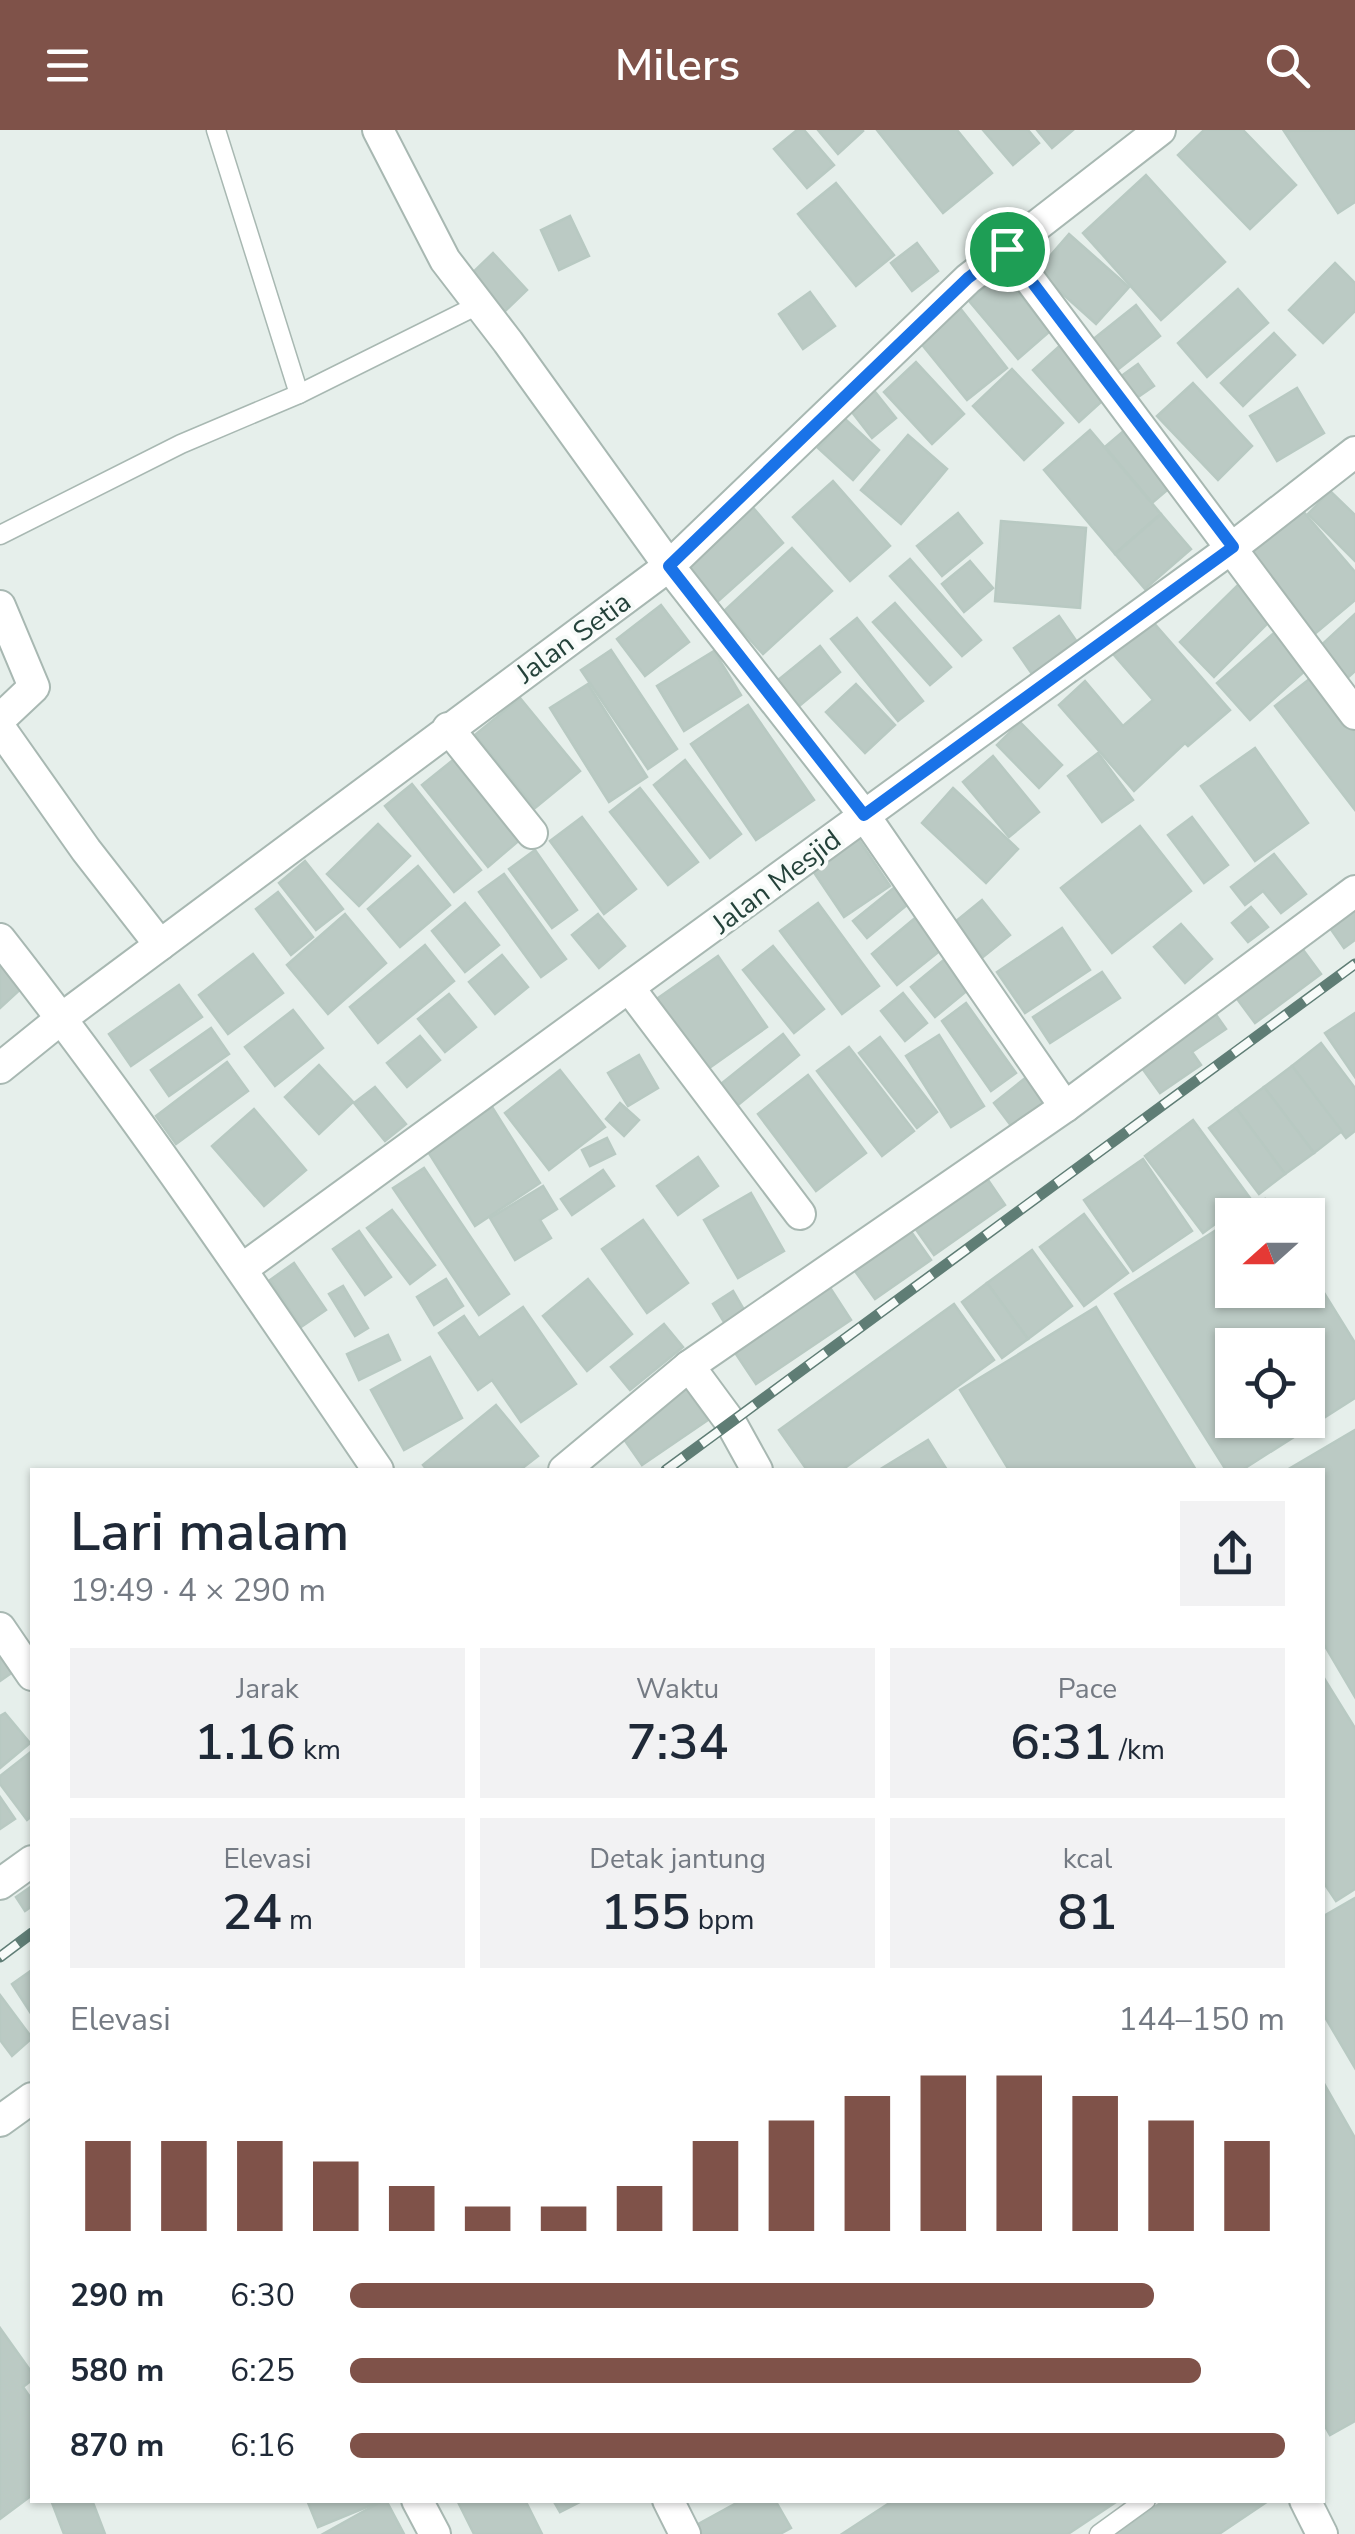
<!DOCTYPE html>
<html lang="id">
<meta charset="utf-8">
<style>
body{margin:0;font-family:"Nunito Sans",sans-serif;background:#f2f2f3;color:#1f2937;height:100vh;display:flex;flex-direction:column;font-size:38px;white-space:nowrap}
*{box-sizing:border-box;margin:0}
p{font-size:32px;color:#747a83}
.icon{flex:none;width:55px;height:55px;fill:none;stroke:currentColor;stroke-width:2;stroke-linecap:round;stroke-linejoin:round}
.map{position:relative;flex:1;overflow:hidden}
.sheet{position:absolute;left:30px;top:1338px;width:1295px;height:1035px;display:flex;flex-direction:column;background:#fff;border-radius:0px;box-shadow:0 2px 8px #0004}
.sheet>*{flex:none}
.needle{width:65px;rotate:249deg}
.buttons{position:absolute;left:1215px;top:1068px;display:grid;gap:20px}
.buttons a{display:grid;place-items:center;width:110px;height:110px;border-radius:0px;background:#fff;box-shadow:0 2px 8px #0004;font-size:50px}
.pin{position:absolute;display:grid;place-items:center;width:85px;height:85px;color:#fff;margin:-42px;border:5px solid #fff;border-radius:50%;box-shadow:0 2px 10px #0007}
.round{display:grid;place-items:center;flex:none;width:105px;height:105px;border-radius:0px;background:#f2f2f3}
.headline{display:flex;align-items:center;justify-content:space-between;height:170px;padding:0 40px}
h1{font-size:55px;font-weight:600;line-height:75px}
.figures{display:grid;grid-template-columns:repeat(3,1fr);gap:15px;height:170px;padding:10px 40px}
.figures div{display:grid;align-content:center;border-radius:0px;background:#f2f2f3;text-align:center}
.figures b{font-size:50px;font-weight:600}
.figures small{font-size:28px;font-weight:400}
.figures p{font-size:28px}
.chart{height:280px;padding:20px 40px}
.chart p{display:flex;justify-content:space-between}
.chart svg{width:100%;height:180px;margin-top:10px;stroke:#7f5249;stroke-width:6}
ul{padding:0 40px;list-style:none;font-size:32px}
li{display:grid;grid-template-columns:160px 120px 1fr;align-items:center;height:75px}
li i{height:25px;border-radius:12px;background:#7f5249}
header{display:flex;justify-content:space-between;align-items:center;height:130px;padding:0 40px;background:#7f5249;color:#fff;font-size:45px;font-weight:600}
.map>svg:first-child{display:block}
.building{fill:#bbcac4;stroke:#b8c9c2;stroke-width:2.5;fill-rule:evenodd}
.lines{fill:none;stroke-linecap:round;stroke-linejoin:round}
.service-casing{stroke:#a8b8b2;stroke-width:21}
.minor-casing{stroke:#a8b8b2;stroke-width:34}
.service{stroke:#fff;stroke-width:18}
.minor{stroke:#fff;stroke-width:30}
.rail-casing{stroke:#5f7d75;stroke-width:11}
.rail{stroke:#f7fbf9;stroke-width:8;stroke-dasharray:22;stroke-linecap:butt}
.route-casing{stroke:#fff;stroke-width:20}
.route{stroke:#1a73e8;stroke-width:12}
.labels{text-anchor:middle;stroke-width:8;stroke-linejoin:round;paint-order:stroke}
.street-label{font-size:28px;fill:#24423a;stroke:#f7fbf9}
</style>
<header><svg class="icon" aria-label="menu" viewBox="0 0 24 24"><path d="M4 6h16M4 12h16M4 18h16"/></svg>Milers<svg class="icon" aria-label="search" viewBox="0 0 24 24"><circle cx="10" cy="10" r="6"/><path d="M15 15l6 6"/></svg></header>
<div class="map">
<svg width="1355" height="2404" viewBox="0 0 1355 2404">
<rect width="100%" height="100%" fill="#e6efeb"/>
<g class="building">
<path d="M797,0h7l30,35 -27,23 -33,-39z"/>
<path d="M818,0h44l1,1 -25,23z"/>
<path d="M877,0h80l35,43 -49,40z"/>
<path d="M983,0h45l11,13 -26,22z"/>
<path d="M1037,0h36l-21,18z"/>
<path d="M1204,0h39l53,55 -46,44 -72,-74z"/>
<path d="M1355,0v72l-17,11 -54,-82z"/>
<path d="M1146,45l79,87 -64,58 -78,-87z"/>
<path d="M836,53l58,72 -38,31 -58,-72z"/>
<path d="M570,86l19,40 -30,14 -18,-40z"/>
<path d="M1069,104l60,53 -33,37 -59,-53z"/>
<path d="M917,113l21,28 -26,20 -21,-28z"/>
<path d="M493,123l34,37 -27,26 -35,-36z"/>
<path d="M1335,133l20,20v28l-32,32 -34,-33z"/>
<path d="M1001,143l49,58 -32,28 -49,-58z"/>
<path d="M1238,159l30,34 -61,54 -29,-34z"/>
<path d="M810,162l25,34 -32,23 -24,-35z"/>
<path d="M1136,175l24,31 -49,39 -25,-30z"/>
<path d="M960,178l47,60 -40,32 -48,-59z"/>
<path d="M1274,203l21,22 -52,51 -22,-23z"/>
<path d="M1065,211l46,52 -32,29 -46,-52z"/>
<path d="M916,232l48,52 -32,30 -48,-52z"/>
<path d="M1138,234l16,22 -26,18 -15,-22z"/>
<path d="M1012,239l51,54 -39,37 -51,-54z"/>
<path d="M1193,253l59,63 -34,34 -61,-64z"/>
<path d="M872,258l24,30 -24,20 -24,-31z"/>
<path d="M1297,258l27,45 -47,28 -27,-45z"/>
<path d="M845,289l34,31 -26,30 -35,-32z"/>
<path d="M1133,293l47,56 -28,24 -47,-56z"/>
<path d="M1090,300l71,84 -46,40 -71,-84z"/>
<path d="M908,305l39,34 -46,55 -40,-34z"/>
<path d="M833,351l57,65 -40,35 -57,-64z"/>
<path d="M1330,361l25,24v46l-47,-47z"/>
<path d="M750,374l33,39 -67,60 -33,-38z"/>
<path d="M1302,380l53,62v28l-44,37 -67,-78z"/>
<path d="M958,383l24,30 -40,33 -25,-30z"/>
<path d="M1161,384l30,35 -46,40 -30,-35z"/>
<path d="M1001,391l85,7 -6,80 -85,-7z"/>
<path d="M792,418l40,43 -69,63 -39,-43z"/>
<path d="M910,429l71,81 -19,16 -72,-80z"/>
<path d="M970,431l23,27 -29,24 -22,-28z"/>
<path d="M1240,453l33,35 -59,59 -34,-35z"/>
<path d="M895,473l56,64 -21,18 -57,-63z"/>
<path d="M661,475l28,37 -44,34 -28,-37z"/>
<path d="M1146,484l84,96 -42,36 -3,-3 -51,48 -75,-86 26,-24 38,45 30,-26 -45,-52z"/>
<path d="M1355,484v57l-11,10 -28,-31z"/>
<path d="M1059,486l18,26 -45,32 -18,-26z"/>
<path d="M857,488l66,83 -25,20 -67,-82z"/>
<path d="M1274,503l32,37 -56,50 -33,-37z"/>
<path d="M820,516l20,26 -42,35 -21,-26z"/>
<path d="M611,520l66,99 -29,20 -67,-99z"/>
<path d="M714,521l27,44 -57,36 -27,-45z"/>
<path d="M1312,547l43,56v77l-80,-104z"/>
<path d="M588,554l59,93 -38,25 -59,-94z"/>
<path d="M856,554l39,41 -30,28 -39,-41z"/>
<path d="M520,568l60,73 -45,37 -60,-73z"/>
<path d="M748,575l66,95 -58,40 -65,-96z"/>
<path d="M1020,592l42,43 -23,23 -42,-43z"/>
<path d="M1255,618l53,75 -53,38 -54,-75z"/>
<path d="M1098,623l35,47 -31,22 -34,-46z"/>
<path d="M458,626l65,81 -35,30 -66,-82z"/>
<path d="M993,626l46,56 -30,25 -46,-55z"/>
<path d="M685,630l56,74 -31,24 -56,-73z"/>
<path d="M412,654l69,86 -27,22 -69,-86z"/>
<path d="M640,658l58,74 -30,23 -58,-73z"/>
<path d="M953,658l65,61 -32,34 -64,-60z"/>
<path d="M582,687l54,72 -32,25 -54,-73z"/>
<path d="M1192,687l36,48 -24,18 -36,-48z"/>
<path d="M378,694l32,32 -51,50 -32,-32z"/>
<path d="M1140,696l51,65 -79,62 -51,-65z"/>
<path d="M853,701l37,55 -46,31 -37,-55z"/>
<path d="M535,720l42,60 -25,18 -43,-59z"/>
<path d="M1274,724l32,40 -25,19 -18,-22 -18,14 -14,-18z"/>
<path d="M305,731l38,48 -27,21 -37,-47z"/>
<path d="M418,736l32,39 -50,42 -32,-38z"/>
<path d="M504,744l62,85 -25,18 -62,-85z"/>
<path d="M900,753l14,16 -47,39 -14,-17z"/>
<path d="M278,762l35,45 -22,18 -35,-46z"/>
<path d="M982,770l28,35 -27,22 -28,-35z"/>
<path d="M465,773l34,42 -34,27 -33,-41z"/>
<path d="M818,773l61,83 -37,28 -62,-83z"/>
<path d="M1251,777l17,20 -20,15 -16,-19z"/>
<path d="M1355,777v33l-11,8 -16,-23z"/>
<path d="M921,783l26,32 -50,40 -25,-31z"/>
<path d="M345,784l41,49 -58,51 -41,-49z"/>
<path d="M598,784l27,32 -26,22 -27,-33z"/>
<path d="M1181,794l31,35 -27,24 -31,-36z"/>
<path d="M1062,798l28,42 -65,43 -28,-41z"/>
<path d="M1298,813l23,31 -66,49 -23,-31z"/>
<path d="M425,815l29,36 -76,62 -28,-36z"/>
<path d="M773,816l51,63 -30,24 -51,-63z"/>
<path d="M253,824l30,39 -55,41 -29,-39z"/>
<path d="M951,824l24,30 -40,33 -24,-30z"/>
<path d="M502,825l26,32 -33,27 -26,-32z"/>
<path d="M718,826l49,71 -69,49 -50,-71z"/>
<path d="M0,828l24,28 -24,22z"/>
<path d="M1102,842l18,26 -70,45 -17,-26z"/>
<path d="M179,855l23,32 -71,49 -22,-32z"/>
<path d="M903,863l24,30 -22,18 -24,-30z"/>
<path d="M449,864l27,33 -31,25 -27,-33z"/>
<path d="M966,873l50,70 -25,18 -49,-70z"/>
<path d="M1212,879l14,20 -34,23 9,13 -41,28 -23,-32z"/>
<path d="M293,880l30,38 -48,38 -30,-39z"/>
<path d="M1355,883v64l-30,-44z"/>
<path d="M211,898l18,26 -60,42 -18,-26z"/>
<path d="M783,904l16,21 -61,50 -17,-21z"/>
<path d="M939,905l45,71 -33,21 -45,-71z"/>
<path d="M420,906l20,24 -33,27 -20,-24z"/>
<path d="M880,907l57,75 -20,16 -58,-75z"/>
<path d="M1321,913l34,45v43l-9,7 -54,-72z"/>
<path d="M849,917l65,84 -32,25 -65,-85z"/>
<path d="M639,925l19,33 -30,18 -20,-33z"/>
<path d="M227,932l21,29 -72,53 -20,-28z"/>
<path d="M319,935l34,37 -34,32 -34,-37z"/>
<path d="M1292,936l50,65 -28,22 -50,-66z"/>
<path d="M560,940l45,57 -56,43 -44,-57z"/>
<path d="M808,945l58,78 -50,38 -58,-77z"/>
<path d="M1029,945l22,28 -36,28 -21,-28z"/>
<path d="M375,957l31,37 -21,17 -31,-38z"/>
<path d="M1264,957l50,66 -29,21 -49,-66z"/>
<path d="M620,973l19,17 -15,16 -18,-17z"/>
<path d="M492,977l48,76 -65,43 -48,-76z"/>
<path d="M1236,978l49,66 -26,20 -50,-66z"/>
<path d="M254,979l52,61 -42,36 -52,-60z"/>
<path d="M1193,990l57,78 -47,35 -58,-77z"/>
<path d="M607,1008l8,16 -25,12 -8,-16z"/>
<path d="M698,1027l20,29 -40,29 -21,-29z"/>
<path d="M1143,1029l49,72 -59,40 -49,-71z"/>
<path d="M424,1038l85,126 -30,21 -86,-127z"/>
<path d="M603,1040l11,16 -42,29 -11,-16z"/>
<path d="M986,1047l19,28 -71,50 -19,-27z"/>
<path d="M543,1056l14,23 -17,11 11,18 -36,22 -25,-42z"/>
<path d="M751,1063l33,58 -46,27 -34,-58z"/>
<path d="M1265,1069l10,16h-35z"/>
<path d="M392,1080l43,55 -25,19 -43,-56z"/>
<path d="M1084,1084l44,59 -44,33 -44,-59z"/>
<path d="M643,1090l45,63 -41,30 -45,-64z"/>
<path d="M1232,1090v70h76v-23l47,76v55l-113,72h-16l-111,-176zM1232,1215h76v75h-76z"/>
<path d="M905,1093l26,37 -56,39 -20,-28 33,-24z"/>
<path d="M359,1101l32,46 -26,18 -32,-46z"/>
<path d="M1032,1120l40,56 -44,33 -41,-56z"/>
<path d="M294,1133l32,47 -25,17 -31,-47z"/>
<path d="M446,1149l17,27 -29,19 -17,-28z"/>
<path d="M588,1149l44,55 -45,37 -44,-55z"/>
<path d="M827,1153l24,37 -95,64 -24,-36z"/>
<path d="M987,1153l41,56 -26,19 -40,-56z"/>
<path d="M343,1156l25,42 -13,8 -26,-42z"/>
<path d="M733,1161l17,29 -20,12 -17,-28z"/>
<path d="M954,1174l40,56 -152,110h-35l-28,-40z"/>
<path d="M523,1177l53,77 -55,38 -29,-42 -14,10 -39,-57 25,-17 15,22z"/>
<path d="M1096,1177l100,163h-187l-49,-80z"/>
<path d="M664,1194l19,23 -53,43 -19,-23z"/>
<path d="M388,1205l12,25 -41,20 -12,-26z"/>
<path d="M430,1227l32,61 -58,32 -33,-60z"/>
<path d="M685,1257l23,33 -66,45 -23,-33z"/>
<path d="M496,1275l42,51 -18,14h-93l-4,-5z"/>
<path d="M1355,1300v267l-33,-56v-171h-35z"/>
<path d="M928,1310l19,30h-68z"/>
<path d="M0,1522l13,20 -13,9z"/>
<path d="M1322,1545l33,53v161l-19,12 -14,-21z"/>
<path d="M5,1583l25,30 -30,25v-52z"/>
<path d="M32,1621v65l-5,4 -27,-36v-8z"/>
<path d="M0,1667l15,22 -15,10z"/>
<path d="M32,1756v20l-7,5 -9,-14z"/>
<path d="M1355,1768v170l-33,-56v-95z"/>
<path d="M32,1840v45l-20,-31z"/>
<path d="M0,1865l32,43 -20,18 -12,-16z"/>
<path d="M1322,1950l33,58v283l-25,14 -8,-14z"/>
<path d="M0,2198l32,45v7l-9,7 9,13v95l-32,24z"/>
<path d="M51,2370h41l13,34h-41z"/>
<path d="M307,2370h77l-66,27z"/>
<path d="M386,2370l18,34h-81l61,-34z"/>
<path d="M457,2370h68l17,34h-68z"/>
<path d="M553,2370h31l-24,12z"/>
<path d="M742,2370h33l16,28 -11,6h-86l-3,-6z"/>
<path d="M894,2370h225l-51,34h-226z"/>
<path d="M1165,2370h102l1,1 -49,33h-104z"/>
</g>
<g class="lines">
<g class="service-casing">
<g id="service">
<path d="M216,0l83,264"/>
<path d="M0,405l181,-91 118,-50 179,-89"/>
<path d="M1099,2404l47,-34"/>
</g>
</g>
<g class="minor-casing">
<g id="minor">
<path d="M378,0l67,130 63,82 161,224 195,249 201,292"/>
<path d="M1007,119l348,465"/>
<path d="M0,476l34,81 -34,32"/>
<path d="M0,598l86,122 74,95"/>
<path d="M448,598l84,105"/>
<path d="M0,809c134,171 256,351 378,531"/>
<path d="M630,859l170,225"/>
<path d="M0,938l62,-50 607,-452 299,-287 192,-149"/>
<path d="M242,1139l991,-722 122,-95"/>
<path d="M689,1236l42,57 26,47"/>
<path d="M564,1340l125,-104 376,-259 290,-216"/>
<path d="M0,1498l32,47"/>
<path d="M0,1754l32,-23"/>
<path d="M0,1991l32,-23"/>
<path d="M417,2370l18,34"/>
<path d="M668,2370l17,34"/>
<path d="M1305,2370l17,34"/>
</g>
</g>
<use href="#service" class="service"/>
<use href="#minor" class="minor"/>
<g class="rail-casing">
<g id="rail">
<path d="M666,1340l689,-506"/>
<path d="M0,1827l32,-24"/>
</g>
</g>
<use href="#rail" class="rail"/>
</g>
<g class="lines">
<g class="route-casing">
<path id="route" d="M1007,119l226,298 -369,268 -195,-249 299,-288z"/>
</g>
<use href="#route" class="route"/>
</g>
<g class="labels">
<g class="street-label">
<text transform="translate(573 507) rotate(-36)" y="10">Jalan Setia</text>
<text transform="translate(776 751) rotate(-37)" y="10">Jalan Mesjid</text>
</g>
</g>
</svg>
<div class="buttons">
<a><svg class="needle" viewBox="-14 -14 28 28"><path d="M0-13l5 13h-10z" fill="#e53935"/><path d="M0 13l5-13h-10z" fill="#747a83"/></svg></a>
<a><svg class="icon" aria-label="locate" viewBox="0 0 24 24"><circle cx="12" cy="12" r="6"/><path d="M12 2v4M12 18v4M2 12h4M18 12h4"/></svg></a>
</div>
<div class="pin" style="left:1007px;top:119px;background:#1e9e55"><svg class="icon" aria-label="arrive" viewBox="0 0 24 24"><path d="M6 21V4h12l-3 4 3 4H6"/></svg></div>
<section class="sheet">
<div class="headline"><div><h1>Lari malam</h1><p>19:49 · 4 × 290 m</p></div><a class="round"><svg class="icon" aria-label="share" viewBox="0 0 24 24"><path d="M12 15V3M7 8l5-5 5 5M5 13v7h14v-7"/></svg></a></div>
<div class="figures">
<div><p>Jarak</p><b>1.16<small> km</small></b></div>
<div><p>Waktu</p><b>7:34</b></div>
<div><p>Pace</p><b>6:31<small> /km</small></b></div>
</div>
<div class="figures">
<div><p>Elevasi</p><b>24<small> m</small></b></div>
<div><p>Detak jantung</p><b>155<small> bpm</small></b></div>
<div><p>kcal</p><b>81</b></div>
</div>
<div class="chart"><p><span>Elevasi</span>144–150 m</p>
<svg viewBox="0 0 160 44" preserveAspectRatio="none"><path d="M5 44V22M15 44V22M25 44V22M35 44V27M45 44V33M55 44V38M65 44V38M75 44V33M85 44V22M95 44V17M105 44V11M115 44V6M125 44V6M135 44V11M145 44V17M155 44V22"/></svg>
</div>
<ul>
<li><b>290 m</b>6:30<i style="width:86%"></i></li>
<li><b>580 m</b>6:25<i style="width:91%"></i></li>
<li><b>870 m</b>6:16<i style="width:100%"></i></li>
</ul>
</section>
</div>
